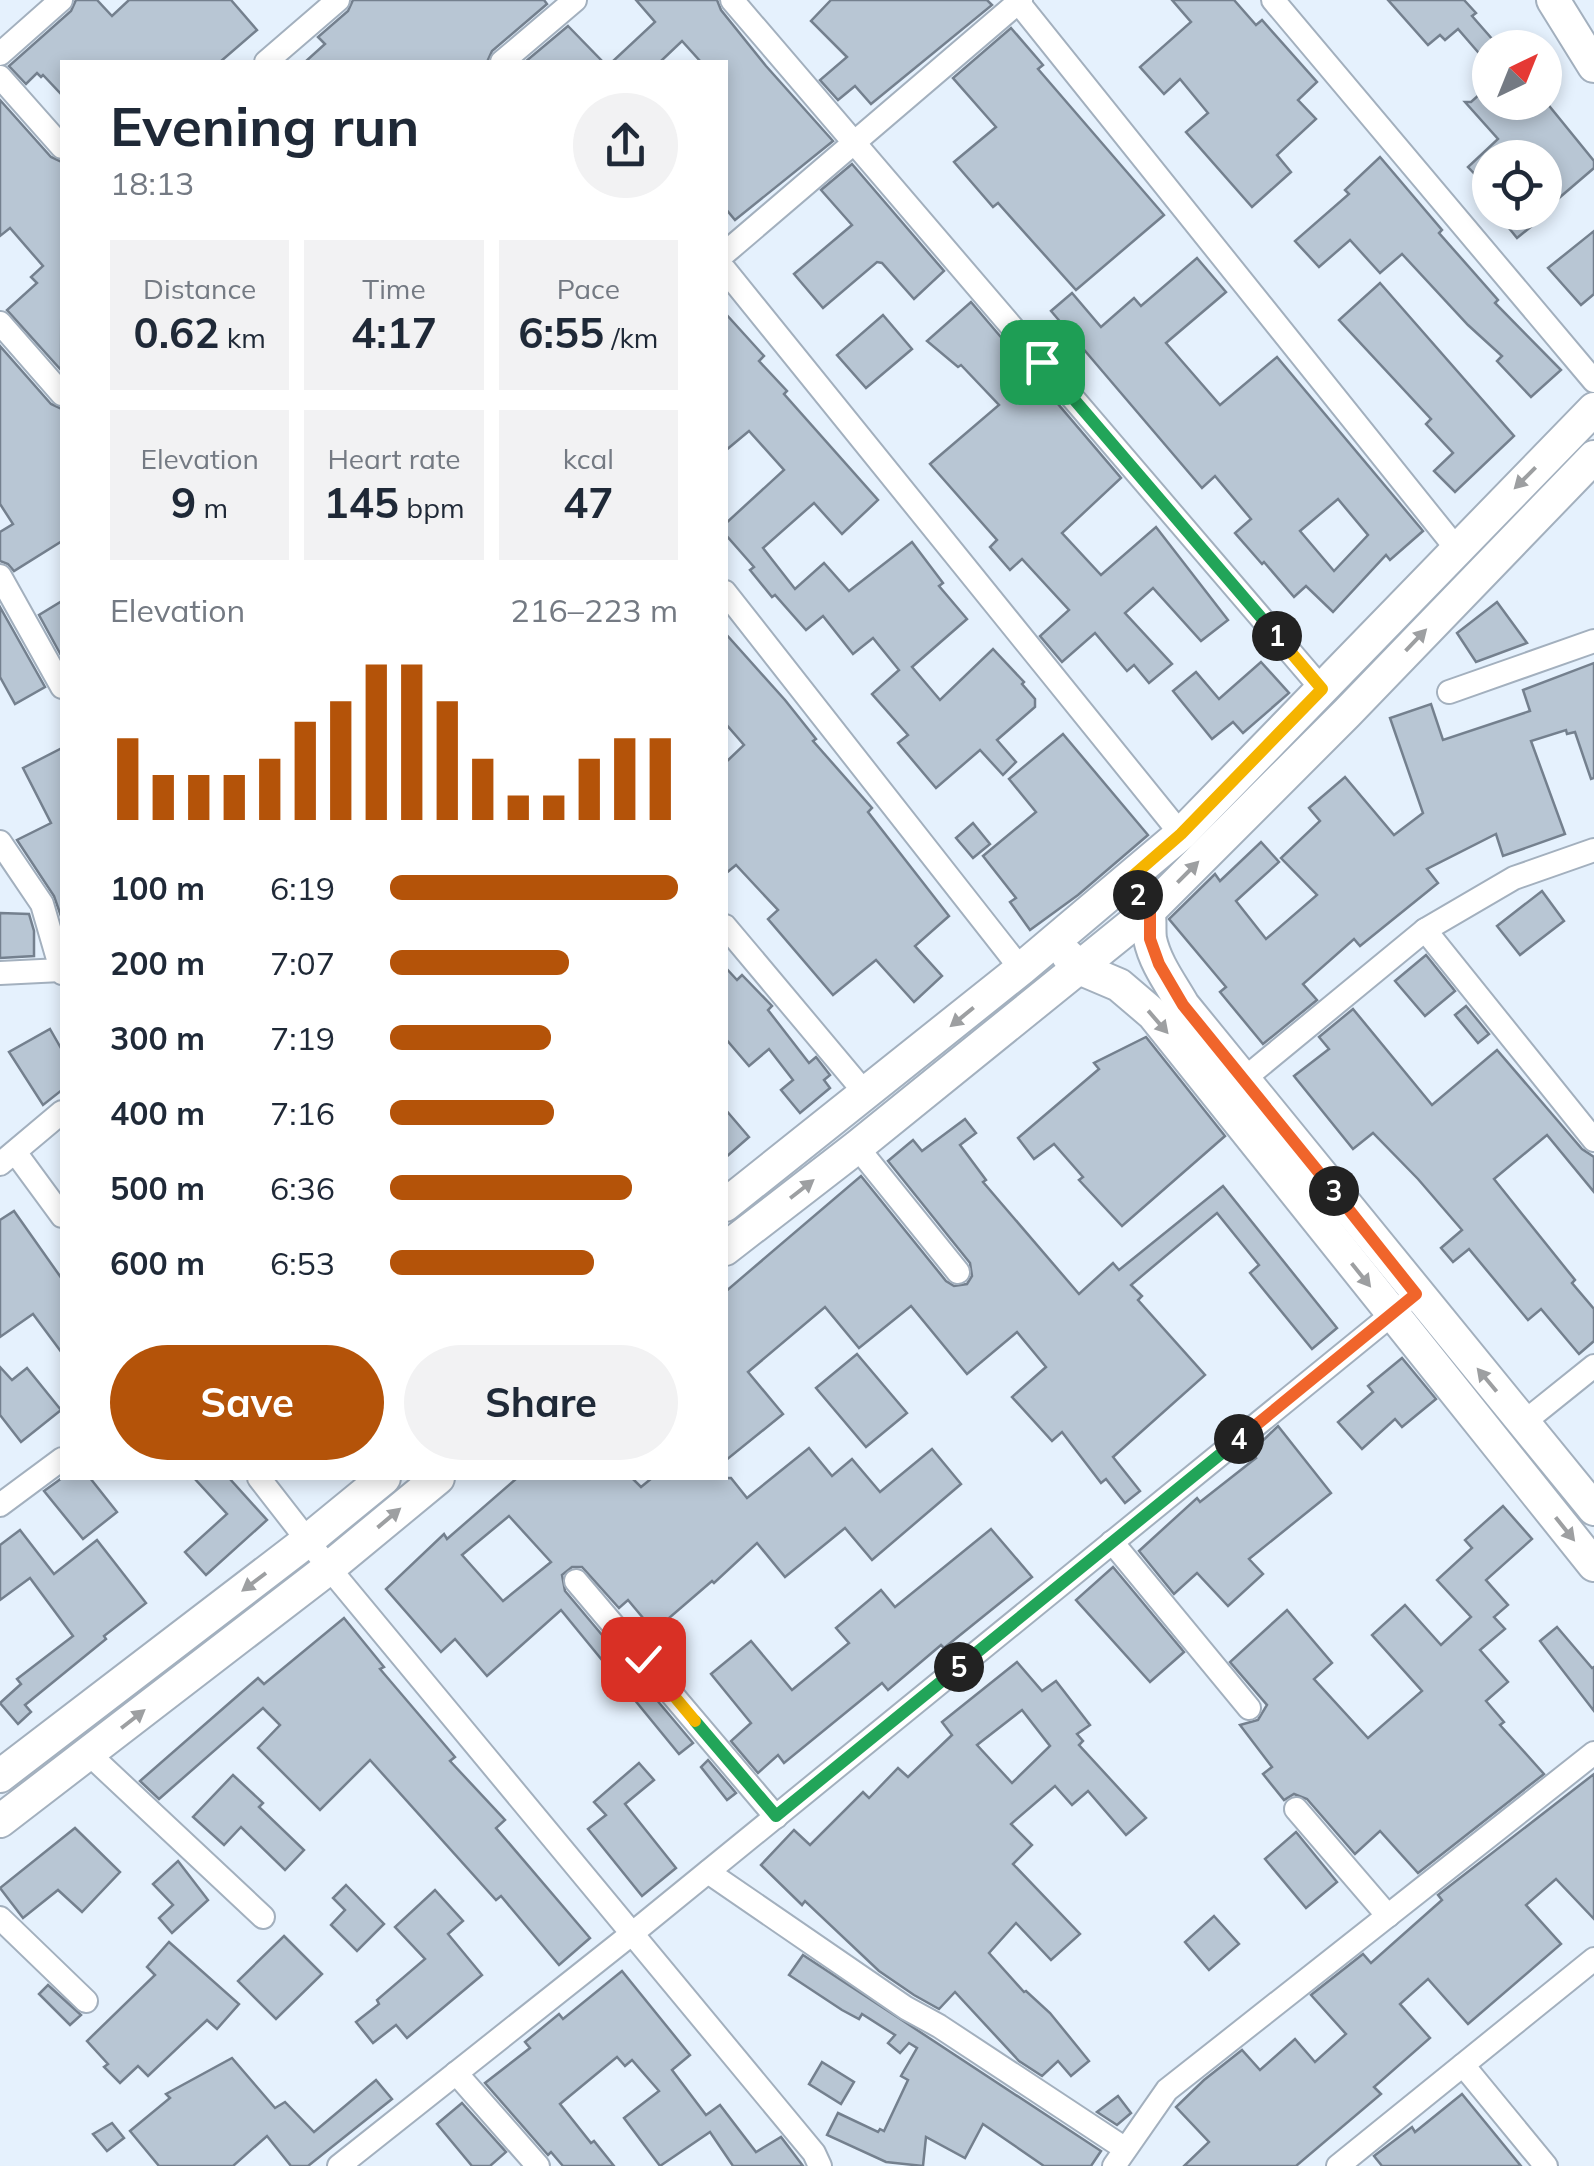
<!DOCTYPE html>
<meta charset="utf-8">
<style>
body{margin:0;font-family:Mulish,sans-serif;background:#f2f2f3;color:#1f2937;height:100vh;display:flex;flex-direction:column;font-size:38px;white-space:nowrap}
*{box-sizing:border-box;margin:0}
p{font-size:32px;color:#747a83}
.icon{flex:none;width:55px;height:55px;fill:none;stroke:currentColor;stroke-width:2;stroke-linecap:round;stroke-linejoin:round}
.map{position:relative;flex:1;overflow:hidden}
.details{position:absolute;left:60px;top:60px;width:668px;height:1420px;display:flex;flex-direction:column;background:#fff;border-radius:0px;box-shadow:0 5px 15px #0003}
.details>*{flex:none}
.needle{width:65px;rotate:43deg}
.controls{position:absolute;left:1472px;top:30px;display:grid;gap:20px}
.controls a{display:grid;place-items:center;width:90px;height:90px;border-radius:50%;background:#fff;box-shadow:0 5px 15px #0003;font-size:50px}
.pin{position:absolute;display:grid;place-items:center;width:85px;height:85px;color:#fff;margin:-42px;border-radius:20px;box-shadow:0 5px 15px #0006}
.km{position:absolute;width:50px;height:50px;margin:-25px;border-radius:50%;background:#222;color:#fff;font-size:28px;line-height:50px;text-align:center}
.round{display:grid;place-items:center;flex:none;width:105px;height:105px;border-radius:52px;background:#f2f2f3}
.head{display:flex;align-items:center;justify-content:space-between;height:170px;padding:0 50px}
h1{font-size:55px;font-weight:700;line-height:75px}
.figures{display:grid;grid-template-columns:repeat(3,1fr);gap:15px;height:170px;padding:10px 50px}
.figures div{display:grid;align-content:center;border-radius:0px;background:#f2f2f3;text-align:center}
.figures b{font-size:42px;font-weight:700}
.figures small{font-size:28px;font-weight:400}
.figures p{font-size:28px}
.chart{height:280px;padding:20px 50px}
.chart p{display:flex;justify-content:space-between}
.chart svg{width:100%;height:180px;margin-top:10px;stroke:#b45309;stroke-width:6}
.button{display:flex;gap:20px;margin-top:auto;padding:20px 50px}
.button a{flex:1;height:115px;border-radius:60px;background:#b45309;color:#fff;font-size:40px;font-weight:700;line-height:115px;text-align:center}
.button a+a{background:#f2f2f3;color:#1f2937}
ul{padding:0 50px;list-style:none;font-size:32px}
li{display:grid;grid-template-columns:160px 120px 1fr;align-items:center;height:75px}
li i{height:25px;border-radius:12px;background:#b45309}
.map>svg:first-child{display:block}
.building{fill:#b8c6d4;stroke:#74808e;stroke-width:2.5;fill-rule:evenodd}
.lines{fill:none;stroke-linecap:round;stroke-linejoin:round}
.street-casing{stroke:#a3b0be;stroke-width:26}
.secondary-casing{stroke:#a3b0be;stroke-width:36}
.street{stroke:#fff;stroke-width:22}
.secondary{stroke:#fff;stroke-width:32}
.oneway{fill:#9d9fa1}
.split-1-casing{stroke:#fff;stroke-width:20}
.split-2-casing{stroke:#fff;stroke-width:20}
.split-3-casing{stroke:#fff;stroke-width:20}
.split-4-casing{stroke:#fff;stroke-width:20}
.split-5-casing{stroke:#fff;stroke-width:20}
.split-6-casing{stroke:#fff;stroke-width:20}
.split-7-casing{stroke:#fff;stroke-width:20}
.split-1{stroke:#22a559;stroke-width:12}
.split-2{stroke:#f5b400;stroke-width:12}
.split-3{stroke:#f0652b;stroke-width:12}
.split-4{stroke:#f0652b;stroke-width:12}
.split-5{stroke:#22a559;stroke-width:12}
.split-6{stroke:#22a559;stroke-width:12}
.split-7{stroke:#f5b400;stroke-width:12}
</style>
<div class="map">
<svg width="1594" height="2166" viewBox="0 0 1594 2166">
<rect width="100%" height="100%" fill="#e5f1fd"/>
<g class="building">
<path d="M76,0h21l15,16 17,-16h102l26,30 -37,32h-158v33l-19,-20 -2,2 -4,-4 -11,11 -17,-18 62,-55z"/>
<path d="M353,0h191l3,4 -55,47 -5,11h-182l20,-18 -7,-7 30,-26z"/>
<path d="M636,0h81l4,10 45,56 67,75 -98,79 -10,-12v-146h-24l-19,-21 -22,21h-48l43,-40z"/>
<path d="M831,0h156l5,5 -121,99 -16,-18 -17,14 -18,-20 27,-23 -36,-36z"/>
<path d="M1172,0h62l22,25 6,-5 55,62 -19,18 18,19 -39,36 14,17 -39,35 -66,-75 22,-19 -28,-34 -16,15 -24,-27 51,-45z"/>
<path d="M1388,0h76l12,13 -4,3 28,32h-10v18l-32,-37 -13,11 -5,-5 -12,10z"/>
<path d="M568,26l35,36h-78z"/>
<path d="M1011,28l32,37 -5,4 126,146 -88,75 -78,-87 -5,4 -39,-45 42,-35 -43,-49z"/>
<path d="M1490,85v17h56l48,59v7l-49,42v-52h-55v32l-22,-23 30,-28 -33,-37h6z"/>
<path d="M0,100l51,57 11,5 -1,208 -54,-60 30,-27 -6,-6 12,-11 -33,-38 -10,8z"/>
<path d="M1380,157l62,73 -3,3 59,67 -3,3 66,67 -30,27 -34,-36 5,-5 -34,-31 -66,-71 -22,19 -30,-33 -31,27 -24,-26 54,-47 -4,-4z"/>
<path d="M852,164l92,107 -30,28 -32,-36 -5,-1 -54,46 -29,-34 58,-49 -31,-35z"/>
<path d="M1496,212h53l-32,26z"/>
<path d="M1594,231v63l-13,11 -33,-37z"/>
<path d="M1197,258l29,34 -60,51 54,62 57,-48 146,174 -33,29 -4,-5 -53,57 -27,-26 -12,11 -30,-35 -2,2 -27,-31 16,-14 -36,-43 -13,12 -151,-177 21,-18 29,34 33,-29 7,8zM1338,499l30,36 -34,36 -34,-40z"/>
<path d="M1380,283l134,153 -59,56 -21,-21 19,-18 -27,-29 5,-5 -92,-99z"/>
<path d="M971,302l150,176 -59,55 39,42 55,-48 72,93 -27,21 -48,-53 -28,25 47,51 -23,19 -15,-18 -7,6 -32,-38 -33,29 -22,-26 29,-26 -47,-51 -12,11 -20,-23 7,-7 -67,-76 69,-59 -38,-40 -3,2 -31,-26z"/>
<path d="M725,313l39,43 -5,5 28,30 -3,3 94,106 -36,34 -28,-31 -51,45 32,41 29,-26 25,28 63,-49 31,41 -4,3 28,33 -55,48 28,33 53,-51 31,33 -2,2 13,15v8l-38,33 19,22 -13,13 -23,-25 -44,38 -38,-45 10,-8 -36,-41 27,-24 -26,-32 -20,16 -30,-38 -17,14 -31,-35 -3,2 -22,-27 4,-3 -29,-33v-10l59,-54 -35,-39 -24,20z"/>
<path d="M883,315l29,34 -46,39 -29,-33z"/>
<path d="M0,346l51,58 11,5v132l-48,30 -6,-7 -8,-3v-29l13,-8 -13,-20z"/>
<path d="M62,601v56l-23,-42z"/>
<path d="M1497,602l30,41 -51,19 -19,-29z"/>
<path d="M0,607l45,80 -30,17 -15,-27z"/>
<path d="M725,633l60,67 31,39 -3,2 59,67 -4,4 81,104 -34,30 27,30 -28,26 -38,-42 -43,35 -65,-76 10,-9 -42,-45 -11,9v-111l19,-18 -19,-22z"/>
<path d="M1261,662l28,31 -46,40 -10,-11 -21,17 -39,-48 23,-19 23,27z"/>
<path d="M1594,663v115l-3,1 -16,-47 -8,2 -1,-4 -35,11 34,93 -62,22 -7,-22 -69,35 11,14 -78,63 -6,-7 -51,45 14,16 -54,44 -43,-52 6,-5 -57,-68 46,-45 5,7 41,-39 18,20 -43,39 30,38 51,-44 -36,-37 39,-37 -11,-13 36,-31 49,58 29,-22 -33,-95 41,-14 12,36 87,-29 -7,-21z"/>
<path d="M1063,734l85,101 -70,60 -48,35 -20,-28 6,-4 -33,-42 53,-44 -27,-33z"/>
<path d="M62,748v171l-8,-23 -37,-56 34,-17 -28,-55z"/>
<path d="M973,823l17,21 -17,14 -17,-20z"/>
<path d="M1542,891l22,30 -44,34 -23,-29z"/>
<path d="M0,913l29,1 5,17v25l-34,2z"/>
<path d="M1426,955l29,36 -30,25 -30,-35z"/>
<path d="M725,967l12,13 5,-5 30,31 -4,4 41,53 7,-6 14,18 -6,5 6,8 -30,25 -19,-23 12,-10 -24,-31 -20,17 -24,-28z"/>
<path d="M1466,1006l23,28 -11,9 -23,-28z"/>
<path d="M1353,1009l79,96 65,-55 85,99 12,8v35l-47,-57 -53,44 81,101 -3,3 22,26v32l-15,13 -38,-45 -13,11 -59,-71 -16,13 -12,-14 21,-18 -44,-51 -45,-46 -20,16 -59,-73 35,-27 -10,-12z"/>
<path d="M50,1029l12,21v40l-19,15 -34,-53z"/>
<path d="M1146,1037l79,99 -103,90 -43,-46 4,-3 -29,-33 -20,15 -16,-21 81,-69 -5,-6z"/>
<path d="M725,1109l24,28 -24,21z"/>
<path d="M965,1119l11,14 -16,12 26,35 -3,2 96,112 34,-31 6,7 104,-84 114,142 -25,21 -62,-76 9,-8 -42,-52 -86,72 11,11 -4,4 67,75 -92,82 27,34 -15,12 -19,-24 -5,4 -39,-51 -10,9 -40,-44 34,-30 -29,-35 -50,42 -56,-68 -52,42 -34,-41 -77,65 35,42 -58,47v-169l136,-116 85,105 8,5 13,-2 5,-8 -2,-13 -82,-102 25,-21 9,11z"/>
<path d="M14,1211l48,68v74l-29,-39 -33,23v-117z"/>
<path d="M857,1354l50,59 -41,34 -50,-59z"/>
<path d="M1402,1358l34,41 -34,28 -7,-8 -33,30 -24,-27 35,-30 -5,-6z"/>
<path d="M0,1367l12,13 15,-12 34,42 -40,32 -21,-27z"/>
<path d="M1278,1426l53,67 -82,66 14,15 -35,32 -31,-33 -23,21 -35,-43 58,-53 3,4 56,-44 -5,-6z"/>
<path d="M809,1448l23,28 20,-17 28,33 52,-43 29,35 -89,76 -27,-32 -60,49 -28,-34 -43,40 -2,-2 -58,50 -26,-31 -9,8 -37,-41h-10l-10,8 3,16 128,152 -14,11 -118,-144 -74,66 -32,-37 -14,13 -55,-63 58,-55 3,5 70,-61h115l9,9 11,-9h79l16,20zM509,1516l42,46 -48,39 -41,-46z"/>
<path d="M62,1478h28l27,34 -34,27 -39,-48z"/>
<path d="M194,1478h35l38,42 -61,55 -21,-23 42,-38z"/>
<path d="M1503,1506l29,33 -46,41 22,25 -14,12 11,12 -25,21 28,32 -22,19 18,21 -4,3 44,49 -126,99 -38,-42 -25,23 -48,-55 -13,-5 -10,6 -21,-26 9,-7 -32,-42 18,-5 9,-15 -37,-43 57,-52 45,53 -18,16 54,59 54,-47 -50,-56 33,-30 36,40 30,-28 -34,-37 35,-32 -7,-8z"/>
<path d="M991,1529l41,48 -88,71 -3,-3 -53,45 -6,-7 -98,80 -6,-8 -20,18 -27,-32 20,-18 -40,-49 40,-33 41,49 57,-47 -13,-15 45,-38 14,17z"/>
<path d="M20,1530l34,44 43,-34 49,63 -42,33 2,3 -81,66 6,7 -13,12 -18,-21 21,-19 -4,-5 56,-43 -43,-58 -30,22v-55z"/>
<path d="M1113,1567l71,85 -34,30 -74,-82z"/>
<path d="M344,1618l40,49 -4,2 75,88 -5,4 55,59 -9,8 94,110 -31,27 -58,-69 -5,4 -126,-140 -50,50 -62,-62 22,-23 -17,-17 -104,91 -19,-18 118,-103 6,6z"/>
<path d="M1557,1627l35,41 2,-1v44l-54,-70z"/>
<path d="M1017,1662l25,29 14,-10 34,44 -13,9 6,7 -4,4 67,73 -20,17 -38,-44 -16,14 -17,-19 -44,38 21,21 -19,19 67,70 -29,26 -35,-37 -27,30 35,39 2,-1 24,22 39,48 -18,15 -13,-15 -16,15 -23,-15 -64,-69 -16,17 -25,-14 -35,-24 -74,-70 -3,4 -41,-40 33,-35 16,15 53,-53 6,6 29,-30 10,9 44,-42 -10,-13zM1022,1710l28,36 -38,37 -35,-38z"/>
<path d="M708,1760l28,33 -9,7 -26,-33z"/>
<path d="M639,1763l15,17 -29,24 51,64 -34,28 -54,-67 18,-14 -12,-13z"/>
<path d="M1594,1774v145l-38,-40 -30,26 35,39 -93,80 -40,-45 -28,25 30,34 -56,49 7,7 -85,72h-112l25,-24 -33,-35 28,-27 38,-30 18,20 35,-31 20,23 31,-28 -35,-39 52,-41 8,9 71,-63 -4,-5z"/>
<path d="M233,1775l30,28 -4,4 45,43 -19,20 -44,-43 -17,18 -31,-28z"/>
<path d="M75,1828l45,44 -38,40 -24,-22 -35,28 -23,-30z"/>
<path d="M1296,1832l41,50 -31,26 -41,-49z"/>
<path d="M178,1861l30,39 -36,33 -13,-15 14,-13 -20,-21z"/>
<path d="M346,1885l38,39 -27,27 -26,-26 14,-15 -12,-12z"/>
<path d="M435,1890l28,31 -15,13 34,41 -75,63 -11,-13 -23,18 -17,-21 23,-18 -2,-4 48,-41 -30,-32z"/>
<path d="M1214,1916l25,28 -30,26 -24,-28z"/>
<path d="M284,1936l38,38 -46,45 -38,-38z"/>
<path d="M169,1942l70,62 -22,25 -10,-9 -59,56 -10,-10 -18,17 -16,-16 4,-3 -21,-23 68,-66 -8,-8z"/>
<path d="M803,1955l298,196 -10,15h-47l-61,-42 -18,34 -39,-21 -3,29 -37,-4 -59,-27 11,-22 40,19 2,-3 4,2 24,-51 -7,-4 16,-28 -8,-5 -9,10 -12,-10 7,-8 -33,-21 -3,5 -17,-9 -53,-35z"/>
<path d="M622,1971l68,84 -18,15 34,45 14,-10 36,47 25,-15 22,29h-70l-23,-34 -50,34 -36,-48 35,-27 -27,-31 -7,6 -8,-9 -57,47 31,39 3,-2 20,25h-51l-12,-14 -3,3 -63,-72 45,-35 -5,-6 34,-28 4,5z"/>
<path d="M48,1985l33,30 -11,10 -31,-31z"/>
<path d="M232,2058l43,50 10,-6 29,30 62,-52 16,19 -84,67h-17l-24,-30 -34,30h-74l-29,-35 40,-33 -4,-4z"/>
<path d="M822,2062l32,20 -13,22 -32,-20z"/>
<path d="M1462,2094l59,72h-139l-8,-10 38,-29 3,5z"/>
<path d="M1118,2096l13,17 -14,12 -20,-13z"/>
<path d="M462,2103l44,49 -16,14h-18l-35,-42z"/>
<path d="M112,2123l12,15 -17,13 -14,-17z"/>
</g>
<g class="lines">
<g class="street-casing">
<g id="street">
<path d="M732,0l590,689"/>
<path d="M1273,0l321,381"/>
<path d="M1018,2l438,546"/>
<path d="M0,54l61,-54"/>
<path d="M266,62l72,-62"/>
<path d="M502,62l73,-62"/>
<path d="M0,77l62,70"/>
<path d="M725,253l296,-253"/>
<path d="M725,270l456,564"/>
<path d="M0,323l62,71"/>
<path d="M0,576l62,111"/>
<path d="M725,592l296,377"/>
<path d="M1449,692l145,-51"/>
<path d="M0,842l42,62 20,69"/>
<path d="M725,926l141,168"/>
<path d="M1425,930l169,210"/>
<path d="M0,973l61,-3"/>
<path d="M1244,1079l181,-149 89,-52 80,-28"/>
<path d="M857,1147l101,125"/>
<path d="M15,1152l47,64"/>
<path d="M0,1164l62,-52"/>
<path d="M1523,1423l71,-57"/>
<path d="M259,1478l70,90 485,585 6,13"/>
<path d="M0,1505l62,-46"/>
<path d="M1112,1542l137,166"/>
<path d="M576,1581l200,236"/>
<path d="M88,1753l175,164"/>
<path d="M1296,1809l92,107"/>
<path d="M708,1872l198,136 33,18 185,122"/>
<path d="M0,1918l86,83"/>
<path d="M1463,2065l83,101"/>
<path d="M456,2073l82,93"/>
<path d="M339,2166l295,-234 767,-625"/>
<path d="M1114,2166l53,-76 427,-337"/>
<path d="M1338,2166l256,-207"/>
</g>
</g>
<g class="secondary-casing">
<g id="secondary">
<path d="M1553,0l41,66"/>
<path d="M1142,901c11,13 6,23 8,38 5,24 21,45 33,66l411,504"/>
<path d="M1068,956l11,12 40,17 34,29 441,551"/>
<path d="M725,1205l296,-236 160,-135 413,-425"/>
<path d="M725,1249l132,-102 293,-237 197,-197 247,-256"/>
<path d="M0,1776l307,-235 77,-63"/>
<path d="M0,1821l329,-253 109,-90"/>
</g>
</g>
<use href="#street" class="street"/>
<use href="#secondary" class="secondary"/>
</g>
<defs><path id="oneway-solid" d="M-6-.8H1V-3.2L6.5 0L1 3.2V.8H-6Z" transform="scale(2.5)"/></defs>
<g class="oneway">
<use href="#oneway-solid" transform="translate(1525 478) rotate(135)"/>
<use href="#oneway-solid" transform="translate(1416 640) rotate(-46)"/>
<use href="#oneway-solid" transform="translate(1188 872) rotate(-45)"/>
<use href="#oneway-solid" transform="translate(962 1017) rotate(141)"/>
<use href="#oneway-solid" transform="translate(1158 1022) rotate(49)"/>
<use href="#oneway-solid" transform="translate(802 1189) rotate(-38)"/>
<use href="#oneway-solid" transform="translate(1361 1275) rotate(51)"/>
<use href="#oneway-solid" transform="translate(1487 1380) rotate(-130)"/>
<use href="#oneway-solid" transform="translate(389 1518) rotate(-40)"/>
<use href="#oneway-solid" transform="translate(1565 1529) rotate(51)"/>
<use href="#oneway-solid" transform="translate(254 1582) rotate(143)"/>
<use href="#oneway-solid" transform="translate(133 1719) rotate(-38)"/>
</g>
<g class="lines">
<g class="split-1-casing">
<path id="split-1" d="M1042,362l235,274"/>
</g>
<g class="split-2-casing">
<path id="split-2" d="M1138,895l-12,-13 55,-48 141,-145 -45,-53"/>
</g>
<g class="split-3-casing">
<path id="split-3" d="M1138,895l12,15v29l9,25 24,41 151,186"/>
</g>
<g class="split-4-casing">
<path id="split-4" d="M1239,1439l177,-145 -82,-103"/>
</g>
<g class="split-5-casing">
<path id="split-5" d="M959,1667l280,-228"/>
</g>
<g class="split-6-casing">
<path id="split-6" d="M695,1721l81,95 183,-149"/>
</g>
<g class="split-7-casing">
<path id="split-7" d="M643,1659l52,62"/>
</g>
<use href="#split-1" class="split-1"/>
<use href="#split-2" class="split-2"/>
<use href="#split-3" class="split-3"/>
<use href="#split-4" class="split-4"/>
<use href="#split-5" class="split-5"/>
<use href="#split-6" class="split-6"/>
<use href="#split-7" class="split-7"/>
</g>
</svg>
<div class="controls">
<a><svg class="needle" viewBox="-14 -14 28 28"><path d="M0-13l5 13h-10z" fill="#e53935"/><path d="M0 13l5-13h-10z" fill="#747a83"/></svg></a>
<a><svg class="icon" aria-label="locate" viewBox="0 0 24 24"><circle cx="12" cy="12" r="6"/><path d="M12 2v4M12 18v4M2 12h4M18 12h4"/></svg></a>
</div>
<div class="pin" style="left:1042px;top:362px;background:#1e9e55"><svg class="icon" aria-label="arrive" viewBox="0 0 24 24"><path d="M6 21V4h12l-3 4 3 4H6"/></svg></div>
<div class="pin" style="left:643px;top:1659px;background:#d93025"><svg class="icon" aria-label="check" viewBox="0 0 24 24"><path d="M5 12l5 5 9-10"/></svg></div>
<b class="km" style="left:1277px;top:636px">1</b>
<b class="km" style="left:1138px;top:895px">2</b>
<b class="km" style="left:1334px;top:1191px">3</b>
<b class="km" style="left:1239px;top:1439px">4</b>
<b class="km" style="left:959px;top:1667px">5</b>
<section class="details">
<div class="head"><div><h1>Evening run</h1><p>18:13</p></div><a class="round"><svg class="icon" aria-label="share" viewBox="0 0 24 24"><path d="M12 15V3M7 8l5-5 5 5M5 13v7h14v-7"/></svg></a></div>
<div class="figures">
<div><p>Distance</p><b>0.62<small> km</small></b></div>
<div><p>Time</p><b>4:17</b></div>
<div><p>Pace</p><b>6:55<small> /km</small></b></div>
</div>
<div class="figures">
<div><p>Elevation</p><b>9<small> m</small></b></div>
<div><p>Heart rate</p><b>145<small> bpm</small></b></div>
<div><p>kcal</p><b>47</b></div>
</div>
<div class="chart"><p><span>Elevation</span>216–223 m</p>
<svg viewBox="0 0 160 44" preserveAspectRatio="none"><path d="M5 44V24M15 44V33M25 44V33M35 44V33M45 44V29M55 44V20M65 44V15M75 44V6M85 44V6M95 44V15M105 44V29M115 44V38M125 44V38M135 44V29M145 44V24M155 44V24"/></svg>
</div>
<ul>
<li><b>100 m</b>6:19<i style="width:100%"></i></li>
<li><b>200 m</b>7:07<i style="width:62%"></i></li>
<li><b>300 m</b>7:19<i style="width:56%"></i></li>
<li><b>400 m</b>7:16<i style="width:57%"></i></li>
<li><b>500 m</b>6:36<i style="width:84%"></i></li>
<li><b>600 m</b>6:53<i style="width:71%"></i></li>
</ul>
<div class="button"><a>Save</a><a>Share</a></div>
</section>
</div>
